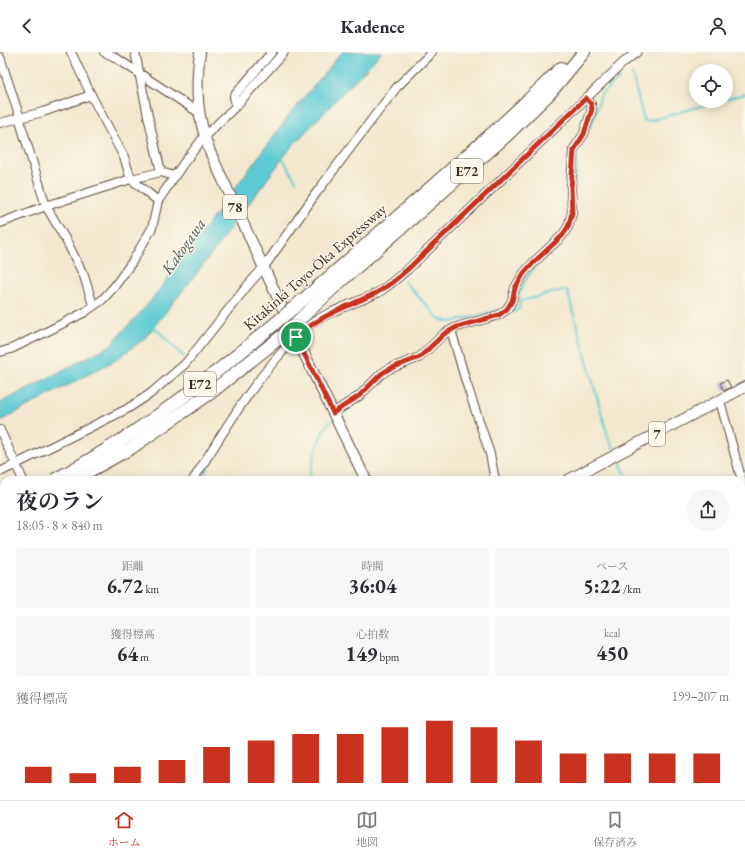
<!DOCTYPE html>
<html lang="ja">
<meta charset="utf-8">
<style>
body{margin:0;font-family:"EB Garamond","Noto Serif JP",serif;background:#f7f7f7;color:#2b2b33;height:100vh;display:flex;flex-direction:column;font-size:15px;white-space:nowrap}
*{box-sizing:border-box;margin:0}
p{font-size:13px;color:#7c7c81}
.icon{flex:none;width:22px;height:22px;fill:none;stroke:currentColor;stroke-width:2;stroke-linecap:round;stroke-linejoin:round}
.map{position:relative;flex:1;overflow:hidden}
.panel{position:absolute;left:0px;top:424px;width:745px;height:324px;display:flex;flex-direction:column;background:#fff;border-radius:12px 12px 0 0;box-shadow:0 2px 10px #0003}
.panel>*{flex:none}
.fabs{position:absolute;left:689px;top:12px;display:grid;gap:8px}
.fabs a{display:grid;place-items:center;width:44px;height:44px;border-radius:50%;background:#fff;box-shadow:0 2px 10px #0003;font-size:20px}
.pin{position:absolute;display:grid;place-items:center;width:34px;height:34px;color:#fff;margin:-17px;border:2px solid #fff;border-radius:50%;box-shadow:0 1px 4px #0007}
.round{display:grid;place-items:center;flex:none;width:42px;height:42px;border-radius:21px;background:#f7f7f7}
.headline{display:flex;align-items:center;justify-content:space-between;height:68px;padding:0 16px}
h1{font-size:22px;font-weight:700;line-height:30px}
.figures{display:grid;grid-template-columns:repeat(3,1fr);gap:6px;height:68px;padding:4px 16px}
.figures div{display:grid;align-content:center;border-radius:4px;background:#f7f7f7;text-align:center}
.figures b{font-size:20px;font-weight:700}
.figures small{font-size:11px;font-weight:400}
.figures p{font-size:11px}
.chart{height:112px;padding:8px 16px}
.chart p{display:flex;justify-content:space-between}
.chart svg{width:100%;height:72px;margin-top:4px;stroke:#c8321e;stroke-width:6}
header{display:flex;justify-content:space-between;align-items:center;height:52px;padding:0 16px;background:#fff;font-size:18px;font-weight:700}
.tab-bar{display:flex;justify-content:space-around;align-items:center;height:56px;border-top:1px solid #e1e1e2;background:#fff;font-size:11px;color:#7c7c81}
.tab-bar a{display:grid;justify-items:center;gap:2px}
.tab-bar .on{color:#c8321e}
.map>svg:first-child{display:block}
.forest{fill:#62ac74;stroke:#4e6b49}
.water{fill:#5dcad3;stroke:#4c7a78}
.lines{fill:none;stroke-linecap:round;stroke-linejoin:round}
.stream{stroke:#5dcad3;stroke-width:2}
.building{fill:#b7afdd}
.minor-casing{stroke:#574639;stroke-width:10}
.major-casing{stroke:#574639;stroke-width:12}
.highway-casing{stroke:#574639;stroke-width:14}
.minor{stroke:#fff;stroke-width:8}
.major{stroke:#fff;stroke-width:10}
.highway{stroke:#fff;stroke-width:12}
.highway-bridge-casing{stroke:#574639;stroke-width:14;stroke-linecap:butt}
.highway-bridge{stroke:#fff;stroke-width:12}
.route-casing{stroke:#fff;stroke-width:8}
.route{stroke:#c8321e;stroke-width:5}
.labels{text-anchor:middle;stroke-width:3;stroke-linejoin:round;paint-order:stroke}
.shield{fill:#fbf7ec;stroke:#75685c;stroke-width:1}
.shield-label{font-size:14px;font-weight:bold;fill:#3b2a1e}
.street-label{font-size:15px;fill:#3b2a1e;stroke:#fbf7ec}
.water-label{font-size:16px;font-style:italic;fill:#455a54;stroke:#fbf7ec}
</style>
<header><svg class="icon" aria-label="back" viewBox="0 0 24 24"><path d="M15 5l-7 7 7 7"/></svg>Kadence<svg class="icon" aria-label="person" viewBox="0 0 24 24"><circle cx="12" cy="8" r="4"/><path d="M4 21q1-7 8-7t8 7"/></svg></header>
<div class="map">
<svg width="745" height="748" viewBox="0 0 745 748">
<rect width="100%" height="100%" fill="#fbf7ec"/>
<filter id="ink" filterUnits="userSpaceOnUse"><feTurbulence type="fractalNoise" baseFrequency=".025" numOctaves="2"/><feDisplacementMap in="SourceGraphic" scale="8" xChannelSelector="R" yChannelSelector="G"/><feConvolveMatrix kernelMatrix="1 2 1 2 8 2 1 2 1" color-interpolation-filters="sRGB"/></filter>
<filter id="wash" filterUnits="userSpaceOnUse"><feTurbulence type="fractalNoise" baseFrequency=".012" numOctaves="4" result="noise"/><feDisplacementMap in="SourceGraphic" scale="16" xChannelSelector="R" yChannelSelector="G"/><feGaussianBlur stdDeviation="0.9" result="paint"/><feColorMatrix in="noise" values="0 0 0 0 0 0 0 0 0 0 0 0 0 0 0 0 0 1.4 0 .05"/><feComposite in="paint" operator="in"/></filter>
<g filter="url(#wash)">
<rect width="100%" height="100%" fill="#f3e8cf"/>
<path class="forest" d="M190,744h487l5,4h-493z"/>
<path class="water" d="M342,0h40l-90,94 -95,127 -53,66 -30,22 -114,60v-18l109,-57 41,-44 141,-189z"/>
<g class="lines">
<g class="stream">
<path d="M632,22l12,47h5l70,-20"/>
<path d="M726,47l19,-5"/>
<path d="M590,75l5,-12 6,-21 18,-15"/>
<path d="M281,104l15,25"/>
<path d="M575,134l2,-33 5,-9"/>
<path d="M404,229l35,38 12,3 49,-12"/>
<path d="M518,250l45,-12h4l42,150 6,10"/>
<path d="M501,266l19,-10c-4,-19 8,-32 18,-45"/>
<path d="M152,273l32,32"/>
<path d="M457,280l6,-3"/>
<path d="M339,363l22,-15 8,-9"/>
<path d="M620,410l8,18"/>
<path d="M210,428l-6,-6 18,-29"/>
<path d="M308,428c6,-20 9,-45 24,-61"/>
<path d="M741,464l4,-2"/>
<path d="M0,590l4,-3"/>
</g>
</g>
<g id="blocks">
<path class="building" d="M727,328l4,7 -7,4 -4,-8z"/>
</g>
</g>
<g filter="url(#ink)">
<use href="#blocks" fill-opacity="0" stroke="#574639" stroke-width="1"/>
<g class="lines">
<g class="minor-casing">
<g id="minor">
<path d="M71,0l20,43 33,62 7,22 27,22"/>
<path d="M104,0l9,4 85,56"/>
<path d="M135,0l13,64 13,56"/>
<path d="M0,5l20,61 2,10 24,78 21,36 17,34 9,29"/>
<path d="M236,54l-2,-10 38,-44"/>
<path d="M0,71l43,-11 48,-17"/>
<path d="M0,171l46,-17 85,-27 30,-7 13,4"/>
<path d="M451,278l15,52 24,72 5,26"/>
<path d="M0,300l11,-3 39,-19 35,-18 17,-12 12,-13 18,-25 20,-34 6,-27 25,-37 21,-27 32,-31 48,-54"/>
<path d="M720,349l25,91"/>
<path d="M333,361l26,-17 22,-22 8,-5 31,-12 24,-23 13,-7 42,-12 8,-6 5,-8 3,-13 9,-15 10,-11 28,-26 6,-9 4,-14 -1,-25 2,-38 11,-16 8,-25 -1,-5 -5,-6"/>
<path d="M0,378l23,50"/>
<path d="M0,420l127,-63 23,-15 35,-30 63,-79 16,-18 53,-75 59,-78 21,-27 35,-35"/>
<path d="M193,428c28,-44 54,-89 89,-128 8,-8 16,-19 26,-26 20,-15 46,-22 69,-33 11,-6 21,-16 31,-24l216,-207 13,-10"/>
<path d="M0,528l4,-2"/>
<path d="M0,686l4,-3"/>
<path d="M741,735h4"/>
<path d="M107,748l7,-4"/>
</g>
</g>
<g class="major-casing">
<g id="major">
<path d="M200,0c-5,38 -3,65 10,100l86,185 70,143"/>
<path d="M568,428l177,-93"/>
<path d="M50,748l5,-4"/>
</g>
</g>
<g class="highway-casing">
<g id="highway">
<path d="M335,220l162,-143 46,-43 18,-18"/>
<path d="M342,228l163,-143 45,-44 34,-41"/>
<path d="M0,456l4,-2"/>
<path d="M0,468l4,-2"/>
</g>
</g>
<use href="#minor" class="minor"/>
<use href="#major" class="major"/>
<use href="#highway" class="highway"/>
<g class="highway-bridge-casing">
<g id="highway-bridge">
<path d="M54,428c103,-55 193,-131 281,-208"/>
<path d="M73,428l58,-32 78,-54 73,-58 60,-56"/>
</g>
</g>
<use href="#highway-bridge" class="highway-bridge"/>
</g>
</g>
<g class="lines" filter="url(#ink)">
<g class="route-casing">
<path id="route" d="M586,46l5,6 1,5 -8,25 -10,16 -3,38 1,25 -4,14 -6,9 -28,26 -10,11 -9,15 -3,13 -5,8 -8,6 -42,12 -13,7 -24,23 -31,12 -8,5 -22,22 -26,17 -37,-76c24,-22 51,-30 80,-44 12,-6 22,-16 32,-24z"/>
</g>
<use href="#route" class="route"/>
</g>
<g class="labels">
<g class="shield">
<rect x="451" y="107" width="32" height="24" rx="3"/>
<rect x="223" y="143" width="24" height="24" rx="3"/>
<rect x="184" y="320" width="32" height="24" rx="3"/>
<rect x="649" y="370" width="16" height="24" rx="3"/>
</g>
<g class="shield-label">
<text x="467" y="124">E72</text>
<text x="235" y="160">78</text>
<text x="200" y="337">E72</text>
<text x="657" y="387">7</text>
</g>
<g class="street-label">
<text transform="translate(315 215) rotate(-41)" y="5">Kitakinki Toyo-Oka Expressway</text>
</g>
<g class="water-label">
<text transform="translate(183 194) rotate(-55)" y="6">Kakogawa</text>
</g>
</g>
</svg>
<div class="fabs">
<a><svg class="icon" aria-label="locate" viewBox="0 0 24 24"><circle cx="12" cy="12" r="6"/><path d="M12 2v4M12 18v4M2 12h4M18 12h4"/></svg></a>
</div>
<div class="pin" style="left:296px;top:285px;background:#1e9e55"><svg class="icon" aria-label="arrive" viewBox="0 0 24 24"><path d="M6 21V4h12l-3 4 3 4H6"/></svg></div>
<section class="panel">
<div class="headline"><div><h1>夜のラン</h1><p>18:05 · 8 × 840 m</p></div><a class="round"><svg class="icon" aria-label="share" viewBox="0 0 24 24"><path d="M12 15V3M7 8l5-5 5 5M5 13v7h14v-7"/></svg></a></div>
<div class="figures">
<div><p>距離</p><b>6.72<small> km</small></b></div>
<div><p>時間</p><b>36:04</b></div>
<div><p>ペース</p><b>5:22<small> /km</small></b></div>
</div>
<div class="figures">
<div><p>獲得標高</p><b>64<small> m</small></b></div>
<div><p>心拍数</p><b>149<small> bpm</small></b></div>
<div><p>kcal</p><b>450</b></div>
</div>
<div class="chart"><p><span>獲得標高</span>199–207 m</p>
<svg viewBox="0 0 160 44" preserveAspectRatio="none"><path d="M5 44V34M15 44V38M25 44V34M35 44V30M45 44V22M55 44V18M65 44V14M75 44V14M85 44V10M95 44V6M105 44V10M115 44V18M125 44V26M135 44V26M145 44V26M155 44V26"/></svg>
</div>
</section>
</div>
<nav class="tab-bar">
<a class="on"><svg class="icon" aria-label="home" viewBox="0 0 24 24"><path d="M3 11l9-7 9 7M6 9v11h12V9"/></svg>ホーム</a>
<a><svg class="icon" aria-label="map" viewBox="0 0 24 24"><path d="M3 6l6-2 6 2 6-2v14l-6 2-6-2-6 2zM9 4v14M15 6v14"/></svg>地図</a>
<a><svg class="icon" aria-label="saved" viewBox="0 0 24 24"><path d="M7 4h10v16l-5-4-5 4z"/></svg>保存済み</a>
</nav>
